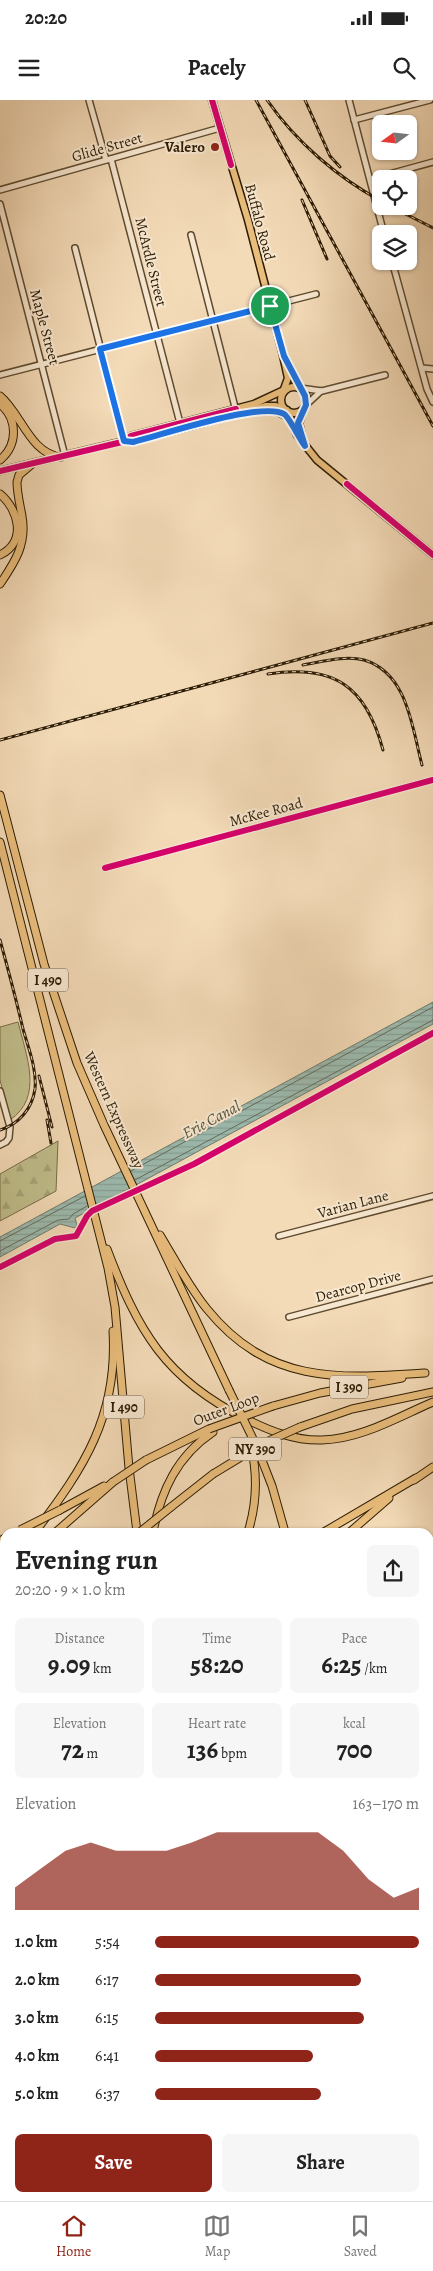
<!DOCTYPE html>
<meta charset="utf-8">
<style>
body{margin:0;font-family:Alegreya,serif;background:#f6f6f6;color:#222;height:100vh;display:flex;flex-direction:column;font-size:19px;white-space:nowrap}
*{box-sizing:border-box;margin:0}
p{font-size:16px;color:#767676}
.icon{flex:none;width:28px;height:28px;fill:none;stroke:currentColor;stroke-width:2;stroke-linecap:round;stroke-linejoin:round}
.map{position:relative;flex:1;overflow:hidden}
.sheet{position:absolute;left:0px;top:1428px;width:434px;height:674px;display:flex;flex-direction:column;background:#fff;border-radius:15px 15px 0 0;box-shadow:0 1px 4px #0004}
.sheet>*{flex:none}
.needle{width:32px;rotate:255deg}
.tools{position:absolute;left:372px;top:15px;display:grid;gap:10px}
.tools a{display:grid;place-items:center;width:45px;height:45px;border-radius:8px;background:#fff;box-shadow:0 1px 4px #0004;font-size:25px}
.pin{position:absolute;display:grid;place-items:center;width:42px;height:42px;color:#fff;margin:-21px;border:2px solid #fff;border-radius:50%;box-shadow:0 1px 5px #0007}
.round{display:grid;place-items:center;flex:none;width:52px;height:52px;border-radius:8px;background:#f6f6f6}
.summary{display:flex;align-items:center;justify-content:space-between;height:85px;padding:0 15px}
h1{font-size:28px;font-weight:700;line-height:38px}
.stats{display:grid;grid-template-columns:repeat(3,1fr);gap:8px;height:85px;padding:5px 15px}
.stats div{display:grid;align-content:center;border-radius:8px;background:#f6f6f6;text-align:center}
.stats b{font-size:25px;font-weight:700}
.stats small{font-size:14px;font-weight:400}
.stats p{font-size:14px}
.chart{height:140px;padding:10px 15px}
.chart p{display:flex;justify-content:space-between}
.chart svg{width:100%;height:90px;margin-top:5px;fill:#8f2418;opacity:.7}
.cta{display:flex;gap:10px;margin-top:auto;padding:10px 15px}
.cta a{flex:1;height:58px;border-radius:8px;background:#8f2418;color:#fff;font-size:20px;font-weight:700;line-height:58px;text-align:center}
.cta a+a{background:#f6f6f6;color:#222}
ul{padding:0 15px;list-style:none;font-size:16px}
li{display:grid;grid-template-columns:80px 60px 1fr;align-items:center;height:38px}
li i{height:12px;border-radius:6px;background:#8f2418}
.status{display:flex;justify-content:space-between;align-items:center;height:35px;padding:0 25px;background:#fff;direction:ltr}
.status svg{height:14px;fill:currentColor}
header{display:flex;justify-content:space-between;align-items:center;height:65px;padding:0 15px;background:#fff;font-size:22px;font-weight:700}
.tab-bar{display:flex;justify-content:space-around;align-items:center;height:70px;border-top:1px solid #e0e0e0;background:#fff;font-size:14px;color:#767676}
.tab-bar a{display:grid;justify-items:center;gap:2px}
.tab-bar .active{color:#8f2418}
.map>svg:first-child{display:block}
.green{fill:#c0be8b;stroke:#766c47}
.forest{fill:url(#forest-firs);stroke:#766c47}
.water{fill:url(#water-rules);stroke:#6f7b6b}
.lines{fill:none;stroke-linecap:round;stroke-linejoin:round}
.shore{stroke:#646b5a;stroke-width:1}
.minor-casing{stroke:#5e4b30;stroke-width:8}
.major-casing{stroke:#2c1b03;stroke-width:9}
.highway-casing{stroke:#2c1b03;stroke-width:9}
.minor{stroke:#f8e8d1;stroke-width:5}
.major{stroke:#eabe7c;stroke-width:6}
.highway{stroke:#eabe7c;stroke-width:7}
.rail-casing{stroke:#2c1b03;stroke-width:3}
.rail{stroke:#f8e8d1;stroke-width:1;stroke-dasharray:4;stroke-linecap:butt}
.highway-bridge-casing{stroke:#2c1b03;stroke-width:9;stroke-linecap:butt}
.highway-bridge{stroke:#eabe7c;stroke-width:7}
.cycleway-casing{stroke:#f8e8d1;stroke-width:9}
.cycleway{stroke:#d6006c;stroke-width:6}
.route-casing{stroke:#fff;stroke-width:10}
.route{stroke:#1a73e8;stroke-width:6}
.poi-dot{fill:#8f2418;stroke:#f8e8d1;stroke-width:2}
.labels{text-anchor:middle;stroke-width:4;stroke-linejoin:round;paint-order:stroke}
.shield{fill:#f8e8d1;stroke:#695841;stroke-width:1}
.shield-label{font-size:14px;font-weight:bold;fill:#2c1b03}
.street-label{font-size:15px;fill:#2c1b03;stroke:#f8e8d1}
.poi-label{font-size:15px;font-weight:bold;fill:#2c1b03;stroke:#f8e8d1;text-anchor:end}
.water-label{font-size:16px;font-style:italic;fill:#535340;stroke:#f8e8d1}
</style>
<div class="status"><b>20:20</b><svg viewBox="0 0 49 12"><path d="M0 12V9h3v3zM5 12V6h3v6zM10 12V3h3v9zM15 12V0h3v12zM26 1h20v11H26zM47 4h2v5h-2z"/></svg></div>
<header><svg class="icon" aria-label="menu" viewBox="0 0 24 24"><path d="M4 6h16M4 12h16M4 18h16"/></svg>Pacely<svg class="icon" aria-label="search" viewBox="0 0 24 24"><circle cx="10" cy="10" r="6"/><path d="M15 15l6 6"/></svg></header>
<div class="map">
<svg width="433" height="2101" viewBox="0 0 433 2101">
<defs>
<pattern id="forest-firs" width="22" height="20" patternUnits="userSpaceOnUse" patternTransform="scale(1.25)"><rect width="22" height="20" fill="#c0be8b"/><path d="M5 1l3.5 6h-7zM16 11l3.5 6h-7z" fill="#a5a376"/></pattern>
<pattern id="water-rules" width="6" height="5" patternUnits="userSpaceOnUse" patternTransform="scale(1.25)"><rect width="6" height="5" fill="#9cbbb0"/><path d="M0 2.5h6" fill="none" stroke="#87a096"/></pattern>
</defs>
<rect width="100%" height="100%" fill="#f4dbb8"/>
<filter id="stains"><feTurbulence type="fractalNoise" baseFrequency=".004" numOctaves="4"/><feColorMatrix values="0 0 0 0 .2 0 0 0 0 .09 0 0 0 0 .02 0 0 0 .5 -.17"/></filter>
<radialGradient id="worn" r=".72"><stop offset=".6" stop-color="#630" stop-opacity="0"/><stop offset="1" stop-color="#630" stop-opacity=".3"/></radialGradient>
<path class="green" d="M18,922c8,33 26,75 -8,98l-10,-40v-53z"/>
<path class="forest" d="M58,1041l-2,50 -56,30v-47z"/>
<path class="water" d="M433,902v22l-358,194 2,7 -2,3 -15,-4 -60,33v-20z"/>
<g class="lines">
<g class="shore">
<path d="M131,1071l302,-164"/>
<path d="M135,1080l298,-160"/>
<path d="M0,1141l85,-45"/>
<path d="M0,1151l58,-31 11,-1 4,-5 14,-8"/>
</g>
<g class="minor-casing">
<g id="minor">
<path d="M89,0l17,60"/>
<path d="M349,0l35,134"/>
<path d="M354,20l76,-20"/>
<path d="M111,59l70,268"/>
<path d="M371,79l62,-17"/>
<path d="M0,90l220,-62"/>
<path d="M0,104l65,252"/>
<path d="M191,135l45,176"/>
<path d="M75,148l49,193"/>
<path d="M392,161l35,128 6,13"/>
<path d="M422,268l11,1"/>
<path d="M0,275l316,-81"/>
<path d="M300,288l22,3 63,-16"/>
<path d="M306,305l15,-14"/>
<path d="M105,768l328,-88"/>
<path d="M0,991l10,36 -1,11 -3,4 -6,3"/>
<path d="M279,1136l154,-40"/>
<path d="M289,1217l144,-38"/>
<path d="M429,1516l4,-1"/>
<path d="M429,1580l4,-2"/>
<path d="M0,1632l5,-2"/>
<path d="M431,1646l2,37"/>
<path d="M0,1745l3,11"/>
<path d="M429,1827l4,-2"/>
<path d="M0,1854l5,-2"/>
<path d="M0,1939l5,1"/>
<path d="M0,2088l5,-1"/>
<path d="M145,2096l1,5"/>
<path d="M221,2096l1,5"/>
<path d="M288,2096l2,5"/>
<path d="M236,2101l17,-5"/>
</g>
</g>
<g class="major-casing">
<g id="major">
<path d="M212,0l36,120 34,131 6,27 -4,11"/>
<path d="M288,266l11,22"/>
<circle cx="294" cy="300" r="13"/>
<path d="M262,310l14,1 12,6"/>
<path d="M287,310l10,25 20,25 116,95"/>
<path d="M303,311l-4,12 4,17"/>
<path d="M124,341l7,-5 123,-32 30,-14"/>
<path d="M0,371l124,-30 9,1 133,-36h10l10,4"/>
<path d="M429,1896l4,-2"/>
<path d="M0,2015l5,-2"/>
</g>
</g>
<g class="highway-casing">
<g id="highway">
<path d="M0,296c21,17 30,58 61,61"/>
<path d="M0,304c18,15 18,41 0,56"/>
<path d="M0,394c19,16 27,48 0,61"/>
<path d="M0,484c15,-22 27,-40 22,-68 -2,-11 -5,-23 -5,-34l2,-7 13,-11"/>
<path d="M0,695l44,169 33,99 27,62 125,265"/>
<path d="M0,742l108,426 7,39 14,161 8,64"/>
<path d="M160,1135c15,25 29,52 47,74 61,75 130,70 218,64"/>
<path d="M107,1149c31,82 58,130 139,170 24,12 49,22 76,21 39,-1 76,-23 111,-38"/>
<path d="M273,1306l47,-13 82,-15"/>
<path d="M300,1327l52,-18 81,-17"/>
<path d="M256,1345l16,41 13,46"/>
<path d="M146,1360l63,-31"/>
<path d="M414,1380l19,-13"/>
<path d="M171,1407l42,-33"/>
<path d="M60,1410l44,-24"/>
<path d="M35,1432c49,-64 83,-116 78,-201"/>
<path d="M56,1432l57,-50"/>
<path d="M153,1432c8,-41 24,-76 60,-100"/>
<path d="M248,1432c9,-29 10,-56 3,-86"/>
<path d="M324,1432l92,-54"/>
<path d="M350,1432l39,-34"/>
<path d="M0,1441l5,-3"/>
<path d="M0,1460l5,-3"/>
<path d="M0,1471l5,-6"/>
<path d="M0,1484l5,-5"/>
<path d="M0,1522l5,-2"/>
<path d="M0,1554l5,-3"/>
<path d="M0,1584l5,-2"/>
<path d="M396,2096l1,5"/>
<path d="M411,2096l1,5"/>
</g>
</g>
<use href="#minor" class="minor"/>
<use href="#major" class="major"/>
<use href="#highway" class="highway"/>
<g class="rail-casing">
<g id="rail">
<path d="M256,0l177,326"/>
<path d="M267,0c29,42 70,77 114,101"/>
<path d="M305,0l25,56 10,11"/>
<path d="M302,100l25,59"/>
<path d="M390,106l43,22"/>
<path d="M303,565c18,-3 42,-10 61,-5 44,13 48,68 58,105"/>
<path d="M268,574c66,-10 98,12 115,76"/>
<path d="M0,640l433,-117"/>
<path d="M0,840c8,29 16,59 23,89 5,18 14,40 12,60 -3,20 -16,35 -35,41"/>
<path d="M39,976l13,51"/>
<path d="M47,1020l4,23"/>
</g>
</g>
<use href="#rail" class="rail"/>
<g class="highway-bridge-casing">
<g id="highway-bridge">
<path d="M229,1290l27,55"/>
<path d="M209,1329l64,-23"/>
<path d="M213,1374l51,-31 36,-16"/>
<path d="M113,1382l33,-22"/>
<path d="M20,1430l40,-20"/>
<path d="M140,1432l31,-25"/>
</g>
</g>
<use href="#highway-bridge" class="highway-bridge"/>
<g class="cycleway-casing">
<g id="cycleway">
<path d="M212,0l19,65"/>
<path d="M124,341l7,-5 105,-27"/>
<path d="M0,371l122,-29"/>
<path d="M347,384l86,71"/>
<path d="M105,768l328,-88"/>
<path d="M0,1167l55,-28 21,-3 11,-20 5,-5 102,-47 239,-131"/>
</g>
</g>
<use href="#cycleway" class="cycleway"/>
</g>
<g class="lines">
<g class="route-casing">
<path id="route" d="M270,206l14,50 21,40 1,9 -8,18 7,23c-6,-8 -16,-29 -21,-32 -22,-13 -122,21 -151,28l-9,-1 -24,-92z"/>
</g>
<use href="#route" class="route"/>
</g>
<circle class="poi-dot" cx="215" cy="47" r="5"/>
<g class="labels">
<g class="shield">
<rect x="28" y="868.5" width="40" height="23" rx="4"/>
<rect x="330" y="1275.5" width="38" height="23" rx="4"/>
<rect x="104" y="1295.5" width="40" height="23" rx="4"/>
<rect x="229" y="1337.5" width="52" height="23" rx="4"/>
</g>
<g class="shield-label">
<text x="48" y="885">I 490</text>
<text x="349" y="1292">I 390</text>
<text x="124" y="1312">I 490</text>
<text x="255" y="1354">NY 390</text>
</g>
<g class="street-label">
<text transform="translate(107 47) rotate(-16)" y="5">Glide Street</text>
<text transform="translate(260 122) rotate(75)" y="5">Buffalo Road</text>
<text transform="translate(151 162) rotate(76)" y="5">McArdle Street</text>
<text transform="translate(45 227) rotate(75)" y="5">Maple Street</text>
<text transform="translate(266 712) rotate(-15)" y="5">McKee Road</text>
<text transform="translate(114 1010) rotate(66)" y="5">Western Expressway</text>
<text transform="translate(353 1104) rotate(-15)" y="5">Varian Lane</text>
<text transform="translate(358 1186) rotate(-15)" y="5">Dearcop Drive</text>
<text transform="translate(226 1309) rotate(-21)" y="5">Outer Loop</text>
</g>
<g class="poi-label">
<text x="205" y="52">Valero</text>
</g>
<g class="water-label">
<text transform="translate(211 1019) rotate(-28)" y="6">Erie Canal</text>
</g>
</g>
<rect width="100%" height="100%" filter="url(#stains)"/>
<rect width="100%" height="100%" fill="url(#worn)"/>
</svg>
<div class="tools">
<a><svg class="needle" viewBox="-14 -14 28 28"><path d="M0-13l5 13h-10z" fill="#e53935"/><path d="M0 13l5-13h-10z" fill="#767676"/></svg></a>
<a><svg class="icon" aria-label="locate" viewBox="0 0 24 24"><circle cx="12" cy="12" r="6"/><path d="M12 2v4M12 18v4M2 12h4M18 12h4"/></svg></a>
<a><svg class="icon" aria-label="layers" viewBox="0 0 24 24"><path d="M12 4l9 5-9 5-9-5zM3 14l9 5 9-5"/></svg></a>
</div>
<div class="pin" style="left:270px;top:206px;background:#1e9e55"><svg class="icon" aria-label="arrive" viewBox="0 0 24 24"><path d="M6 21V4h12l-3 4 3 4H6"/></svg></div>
<section class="sheet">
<div class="summary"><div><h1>Evening run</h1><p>20:20 · 9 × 1.0 km</p></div><a class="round"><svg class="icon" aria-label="share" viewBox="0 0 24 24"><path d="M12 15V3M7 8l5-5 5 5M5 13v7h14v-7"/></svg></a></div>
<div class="stats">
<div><p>Distance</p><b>9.09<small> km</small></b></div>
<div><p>Time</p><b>58:20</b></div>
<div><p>Pace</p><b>6:25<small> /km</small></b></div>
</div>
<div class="stats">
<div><p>Elevation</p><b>72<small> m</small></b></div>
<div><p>Heart rate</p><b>136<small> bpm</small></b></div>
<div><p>kcal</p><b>700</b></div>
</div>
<div class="chart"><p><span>Elevation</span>163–170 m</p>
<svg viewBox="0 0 160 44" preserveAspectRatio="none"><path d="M0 44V33L10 24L20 15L30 11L40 15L50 15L60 15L70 11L80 6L90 6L100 6L110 6L120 6L130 15L140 29L150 38L160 33V44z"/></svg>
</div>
<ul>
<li><b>1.0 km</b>5:54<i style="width:100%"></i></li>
<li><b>2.0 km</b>6:17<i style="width:78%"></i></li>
<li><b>3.0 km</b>6:15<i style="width:79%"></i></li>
<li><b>4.0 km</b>6:41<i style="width:60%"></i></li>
<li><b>5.0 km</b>6:37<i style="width:63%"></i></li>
</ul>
<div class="cta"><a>Save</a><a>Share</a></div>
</section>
</div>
<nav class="tab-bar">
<a class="active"><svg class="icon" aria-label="home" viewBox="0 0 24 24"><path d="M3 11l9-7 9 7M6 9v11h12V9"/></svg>Home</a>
<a><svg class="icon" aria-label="map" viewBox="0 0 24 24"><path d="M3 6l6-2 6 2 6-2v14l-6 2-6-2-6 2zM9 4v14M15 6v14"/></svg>Map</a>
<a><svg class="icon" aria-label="saved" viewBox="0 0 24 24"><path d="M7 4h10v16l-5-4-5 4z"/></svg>Saved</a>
</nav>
